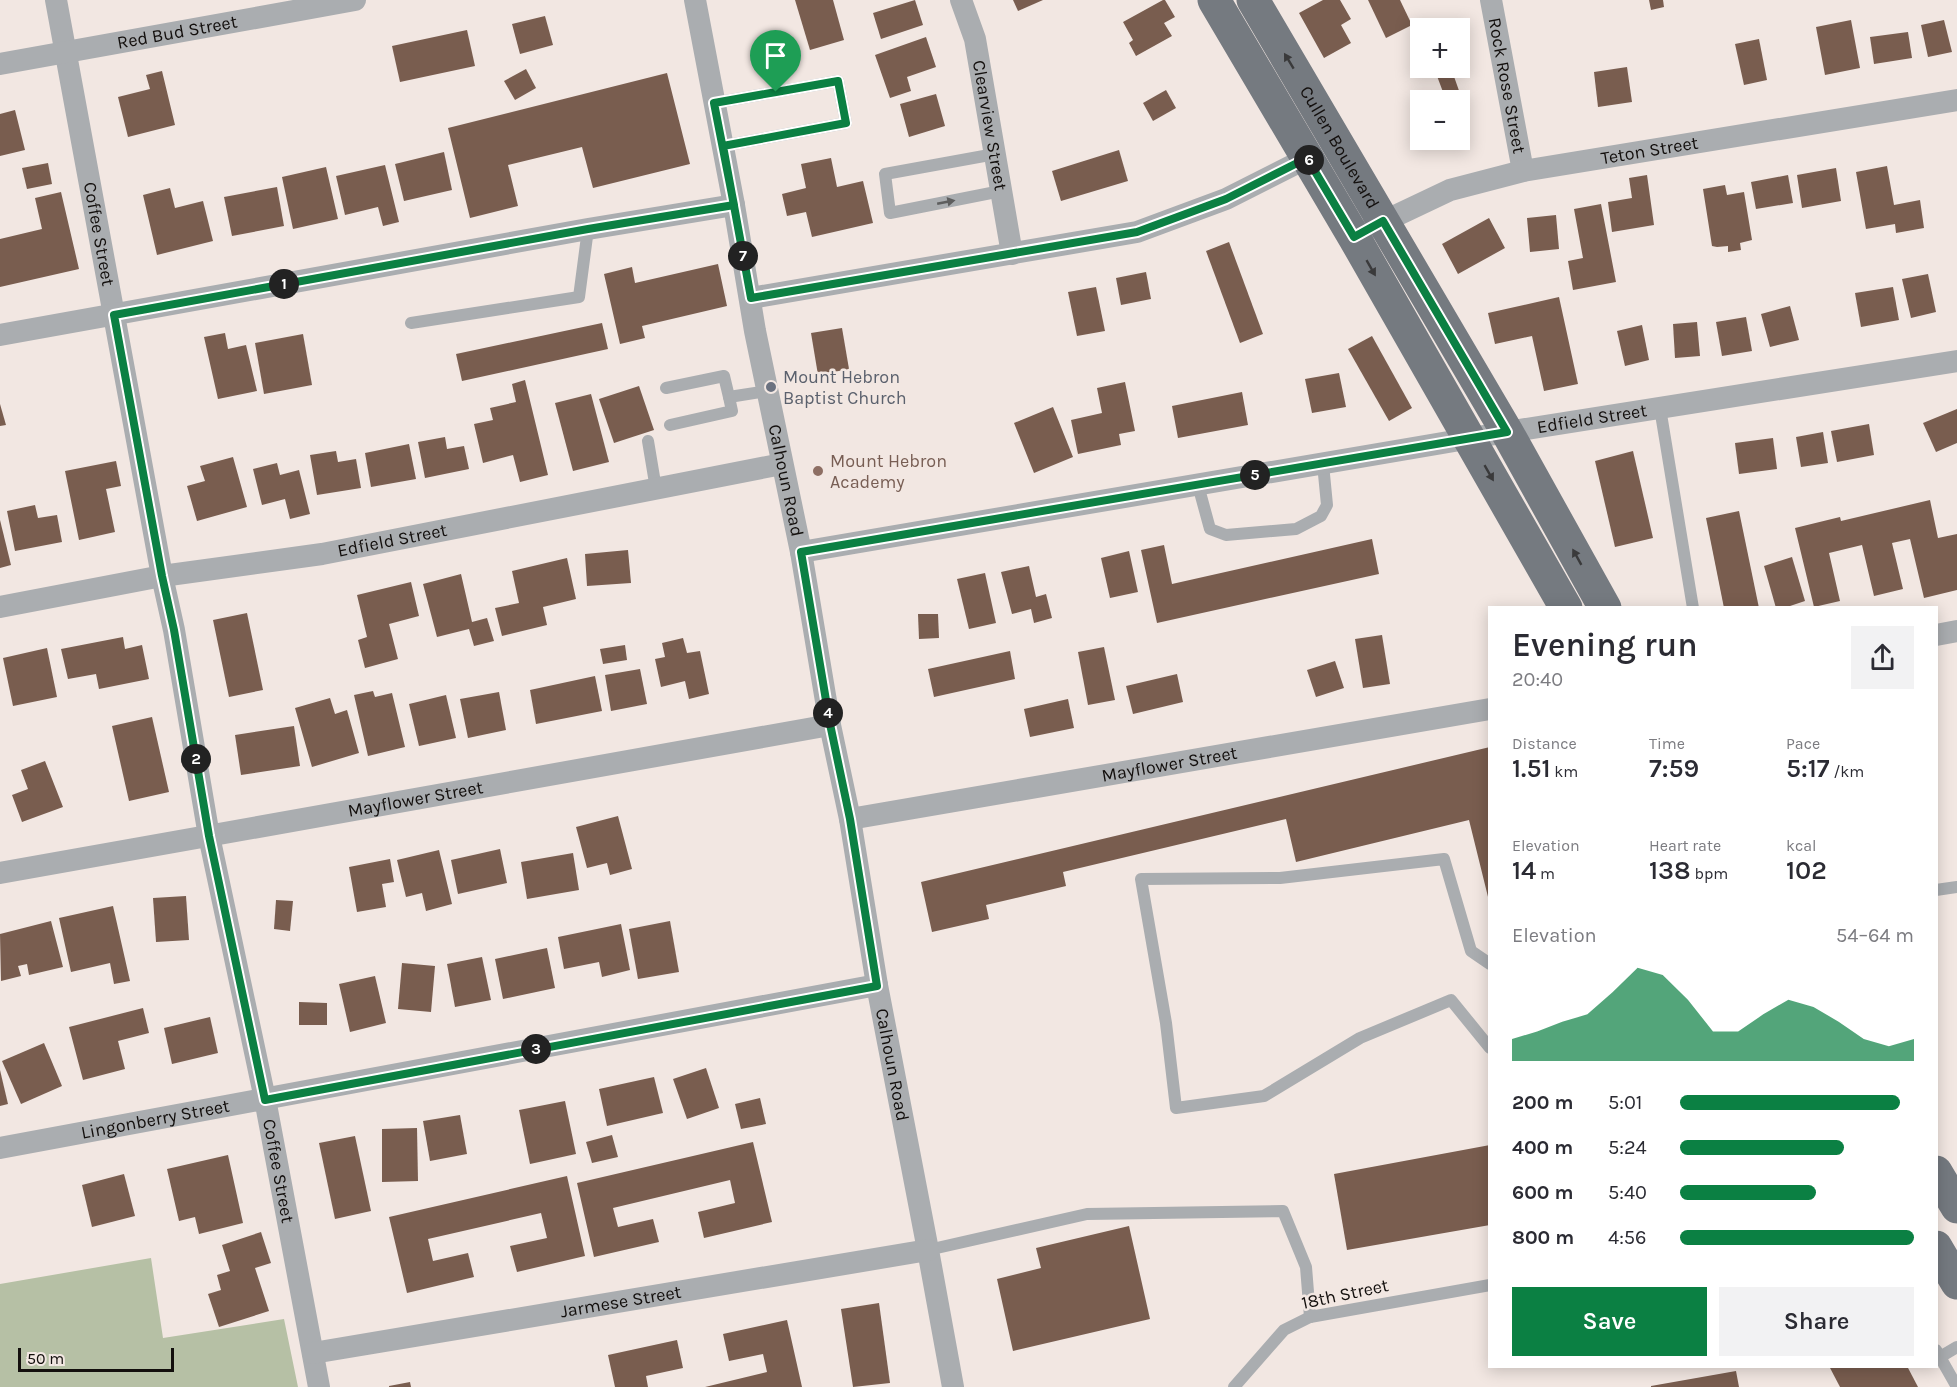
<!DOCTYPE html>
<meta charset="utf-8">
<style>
body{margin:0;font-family:Karla,sans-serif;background:#f2f2f3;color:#2b2b33;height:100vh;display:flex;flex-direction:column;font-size:22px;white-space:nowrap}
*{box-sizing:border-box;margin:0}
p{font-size:20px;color:#7c7c81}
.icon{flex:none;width:33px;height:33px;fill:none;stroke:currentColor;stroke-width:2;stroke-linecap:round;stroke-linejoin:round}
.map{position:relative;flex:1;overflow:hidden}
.drawer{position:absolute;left:1488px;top:606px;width:450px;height:762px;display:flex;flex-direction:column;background:#fff;border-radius:0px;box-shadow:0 3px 15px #0003}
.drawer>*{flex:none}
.tools{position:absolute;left:1410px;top:18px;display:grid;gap:12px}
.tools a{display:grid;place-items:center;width:60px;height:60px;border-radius:0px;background:#fff;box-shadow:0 3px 15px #0003;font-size:30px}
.scale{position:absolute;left:18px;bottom:15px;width:156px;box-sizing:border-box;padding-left:6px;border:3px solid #130f0d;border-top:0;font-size:16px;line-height:21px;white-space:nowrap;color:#130f0d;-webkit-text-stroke:4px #f2e7e2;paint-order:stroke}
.pin{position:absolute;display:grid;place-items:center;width:51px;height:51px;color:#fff;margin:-62px -26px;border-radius:50% 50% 50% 0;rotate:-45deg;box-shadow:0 0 6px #0007}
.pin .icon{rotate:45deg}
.km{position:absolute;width:30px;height:30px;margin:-15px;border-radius:50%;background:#222;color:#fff;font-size:16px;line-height:30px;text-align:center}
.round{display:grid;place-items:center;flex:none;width:63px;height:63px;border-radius:0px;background:#f2f2f3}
.headline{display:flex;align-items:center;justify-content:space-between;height:102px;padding:0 24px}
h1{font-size:33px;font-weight:600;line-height:45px}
.metrics{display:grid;grid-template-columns:repeat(3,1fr);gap:9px;height:102px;padding:6px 24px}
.metrics div{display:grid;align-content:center}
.metrics b{font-size:26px;font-weight:600}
.metrics small{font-size:16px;font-weight:400}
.metrics p{font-size:16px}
.chart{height:168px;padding:12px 24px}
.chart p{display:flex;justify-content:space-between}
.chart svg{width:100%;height:108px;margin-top:6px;fill:#0b8043;opacity:.7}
.action{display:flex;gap:12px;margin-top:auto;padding:12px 24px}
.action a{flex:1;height:69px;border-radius:0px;background:#0b8043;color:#fff;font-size:24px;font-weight:600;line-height:69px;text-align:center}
.action a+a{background:#f2f2f3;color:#2b2b33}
ul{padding:0 24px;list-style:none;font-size:20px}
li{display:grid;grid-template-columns:96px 72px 1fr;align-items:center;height:45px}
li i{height:15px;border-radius:8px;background:#0b8043}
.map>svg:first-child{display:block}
.green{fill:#b6c0a5}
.building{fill:#795d4f}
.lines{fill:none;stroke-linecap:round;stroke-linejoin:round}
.lane{stroke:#aaadb0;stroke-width:12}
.street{stroke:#aaadb0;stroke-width:22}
.primary{stroke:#757a80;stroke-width:33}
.oneway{fill:#3a3a3b}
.oneway2{fill:#5e5e5e}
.route-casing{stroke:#fff;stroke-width:12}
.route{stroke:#0b8043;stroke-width:8}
.worship-dot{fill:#6b7280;stroke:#f2e7e2;stroke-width:2}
.education-dot{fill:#8d6e63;stroke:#f2e7e2;stroke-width:2}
.labels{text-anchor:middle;stroke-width:5;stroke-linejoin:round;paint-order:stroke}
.street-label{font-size:18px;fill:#130f0d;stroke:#f2e7e2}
.worship-label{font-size:18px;fill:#5b616d;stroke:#f2e7e2;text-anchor:start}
.education-label{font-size:18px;fill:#785e54;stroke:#f2e7e2;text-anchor:start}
</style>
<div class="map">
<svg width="1957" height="1387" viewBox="0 0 1957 1387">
<rect width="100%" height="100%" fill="#f2e7e2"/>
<path class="green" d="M151,1258l12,80 121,-19 14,68h-298v-103z"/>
<g class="building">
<path d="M795,0h38l11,40 -34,10z"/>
<path d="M915,0l8,25 -42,14 -8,-26z"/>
<path d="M1013,0h30l-25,11z"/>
<path d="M1163,0h2l10,17 -11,6 8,13 -36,20 -7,-13 4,-3 -10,-18z"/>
<path d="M1323,0h17l11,19 -10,6 10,18 -27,15 -25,-45z"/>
<path d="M1368,0h32l12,25 -26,13z"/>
<path d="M1649,0h14l1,7 -13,3z"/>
<path d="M545,16l8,29 -33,9 -8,-30z"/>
<path d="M1851,20l9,48 -35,7 -9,-48z"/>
<path d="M1944,20l8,32 -24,5 -7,-32z"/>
<path d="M467,30l8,36 -75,16 -8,-36z"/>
<path d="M1908,32l4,26 -38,6 -4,-27z"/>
<path d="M926,37l10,30 -29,10 4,14 -21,7 -15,-43z"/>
<path d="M1759,39l8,41 -23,5 -9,-41z"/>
<path d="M1627,67l5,35 -34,5 -4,-35z"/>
<path d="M1434,68h17l18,51 -9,4v-23h-33l-1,-1 17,-7z"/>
<path d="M526,69l10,19 -21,12 -11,-19z"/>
<path d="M162,71l13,54 -47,12 -10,-40 32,-8 -4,-14z"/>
<path d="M667,73l23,91 -97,24 -11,-41 -74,18 10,41 -48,12 -22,-90z"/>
<path d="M1166,90l10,18 -23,13 -10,-18z"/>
<path d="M936,94l9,32 -36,11 -9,-33z"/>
<path d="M15,110l10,40 -25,6v-42z"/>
<path d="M1119,150l9,31 -67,20 -9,-30z"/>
<path d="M444,152l8,38 -48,11 -9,-37z"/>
<path d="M831,158l6,29 26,-6 10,42 -61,14 -6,-25 -19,4 -5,-22 24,-6 -5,-24z"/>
<path d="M48,163l4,21 -25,5 -5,-21z"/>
<path d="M385,165l14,57 -16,4 -5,-19 -33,8 -9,-39z"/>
<path d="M1887,166l7,39 26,-5 4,28 -28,5 -1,-9 -29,5 -10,-57z"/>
<path d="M326,167l12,52 -45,10 -11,-52z"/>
<path d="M1836,168l5,33 -39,7 -5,-33z"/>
<path d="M1647,175l7,50 -42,7 -4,-30 24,-4 -3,-20z"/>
<path d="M1788,175l5,28 -37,6 -5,-27z"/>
<path d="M1725,185l2,10 17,-3 8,48 -12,3 1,7 -13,2v-6l-11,1 -5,-1 -9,-57z"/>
<path d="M277,187l7,39 -52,10 -8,-39z"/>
<path d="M170,188l5,20 28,-7 10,40 -56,14 -14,-60z"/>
<path d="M61,192l18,77 -79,18v-48l42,-10 -7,-31z"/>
<path d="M1601,204l15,78 -43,8 -5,-29 15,-3 -9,-49z"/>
<path d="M1556,215l3,34 -29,3 -3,-34z"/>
<path d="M1489,218l16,30 -47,26 -16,-30z"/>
<path d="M1229,242l34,92 -23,9 -34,-92z"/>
<path d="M718,264l9,42 -85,20 3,12 -25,6 -16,-70 28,-7 3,16z"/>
<path d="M1146,272l5,27 -30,6 -5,-27z"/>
<path d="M1928,274l8,38 -25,6 -9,-39z"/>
<path d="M1096,287l9,44 -28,5 -9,-44z"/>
<path d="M1893,287l6,33 -38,7 -6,-34z"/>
<path d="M1559,297l19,87 -34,7 -12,-55 -37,8 -7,-31z"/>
<path d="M1790,306l9,34 -29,7 -9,-33z"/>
<path d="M1746,317l6,34 -30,5 -6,-34z"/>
<path d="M1697,322l3,34 -25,2 -2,-34z"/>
<path d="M602,323l6,26 -146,32 -6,-27z"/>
<path d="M1642,325l7,35 -24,6 -8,-35z"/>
<path d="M842,328l7,41 -31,6 -7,-42z"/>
<path d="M225,333l3,16 18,-4 11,46 -39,8 -14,-62z"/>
<path d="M303,334l9,51 -48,9 -9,-51z"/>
<path d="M1372,336l40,72 -23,13 -41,-72z"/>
<path d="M1339,373l7,34 -34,6 -7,-34z"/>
<path d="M525,380l23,95 -28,7 -7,-27 -30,8 -9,-39 19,-4 -3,-12 26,-6 -4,-18z"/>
<path d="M1125,382l10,49 -16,3 2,11 -43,9 -7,-34 31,-7 -5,-25z"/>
<path d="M639,386l15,44 -40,13 -15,-44z"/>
<path d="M1242,392l6,33 -70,13 -6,-32z"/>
<path d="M591,394l18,68 -36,9 -18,-68z"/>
<path d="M0,404l6,21 -6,1z"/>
<path d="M1053,407l20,50 -39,16 -20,-50z"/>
<path d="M1957,409v34l-21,9 -13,-29z"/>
<path d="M1869,424l5,31 -37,7 -6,-31z"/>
<path d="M1823,432l5,31 -27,4 -5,-30z"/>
<path d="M445,437l2,12 17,-3 5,23 -44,9 -7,-36z"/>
<path d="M1773,438l4,31 -38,5 -4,-31z"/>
<path d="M409,444l7,35 -45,8 -6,-34z"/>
<path d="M336,451l2,11 18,-3 5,29 -44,7 -7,-40z"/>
<path d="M1633,451l20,87 -38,9 -20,-86z"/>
<path d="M233,457l14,50 -50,14 -10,-35 18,-5 -5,-15z"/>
<path d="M116,461l5,25 -15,3 9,43 -36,8 -14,-69z"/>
<path d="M277,463l3,12 19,-5 11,44 -20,5 -5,-20 -23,6 -9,-36z"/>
<path d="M1930,500l8,38 19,-4v56l-33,8 -14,-59 -18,4 11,46 -29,7 -12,-51 -33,8 11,48 -26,6 -19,-79 45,-11 1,4z"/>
<path d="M35,505l3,13 19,-3 5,27 -47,9 -8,-40z"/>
<path d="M1739,511l20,97h-35l-18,-90z"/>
<path d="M0,520l11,45 -11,3z"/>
<path d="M1372,539l7,35 -222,49 -16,-73 23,-5 8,39z"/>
<path d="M628,550l3,33 -44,3 -2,-32z"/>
<path d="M1129,551l9,41 -28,6 -9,-40z"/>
<path d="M1792,557l13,44 -21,7h-8l-12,-42z"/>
<path d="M567,558l9,41 -33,8 4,18 -45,11 -7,-28 24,-5 -7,-32z"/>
<path d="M1029,566l7,31 10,-3 6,24 -18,5 -3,-14 -19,5 -11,-42z"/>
<path d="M985,573l11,50 -27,6 -12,-50z"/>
<path d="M461,574l11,48 15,-4 7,23 -20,5 -5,-17 -32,8 -14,-53z"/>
<path d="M411,582l8,34 -30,8 9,35 -33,9 -7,-28 9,-3 -10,-42z"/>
<path d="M247,613l16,77 -34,7 -16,-77z"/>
<path d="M918,614h20l1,24 -20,1z"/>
<path d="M1382,635l8,49 -27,4 -8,-49z"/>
<path d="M123,637l2,12 17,-4 7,34 -50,10 -3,-15 -28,5 -7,-30z"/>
<path d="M683,638l4,15 13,-2 9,43 -20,5 -4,-18 -24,6 -6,-28 10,-2 -3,-14z"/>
<path d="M625,645l2,15 -24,4 -3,-15z"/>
<path d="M1104,647l11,53 -27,5 -10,-53z"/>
<path d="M47,648l10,49 -44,9 -10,-48z"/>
<path d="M1010,651l5,28 -81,18 -6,-28z"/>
<path d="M1335,661l9,27 -28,9 -9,-27z"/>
<path d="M640,669l7,35 -36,7 -6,-36z"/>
<path d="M1177,674l6,28 -50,12 -7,-28z"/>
<path d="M595,676l7,35 -66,13 -6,-34z"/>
<path d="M373,691l2,6 17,-4 13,54 -37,9 -14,-61z"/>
<path d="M499,692l7,38 -38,8 -8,-39z"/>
<path d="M446,695l10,43 -37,8 -10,-42z"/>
<path d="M330,698l5,16 12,-4 12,43 -47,14 -17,-59z"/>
<path d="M1068,699l6,29 -44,9 -6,-28z"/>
<path d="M152,717l17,75 -40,9 -17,-75z"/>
<path d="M294,726l6,40 -59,9 -6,-40z"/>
<path d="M1490,747v158l-21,-85 -173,42 -10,-43 -223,53 3,14 -80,19 3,14 -57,13 -11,-50z"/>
<path d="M45,761l18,46 -41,15 -10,-27 16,-6 -7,-19z"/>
<path d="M618,816l14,53 -22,6 -3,-12 -20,5 -11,-41z"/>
<path d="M500,849l7,34 -49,11 -7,-34z"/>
<path d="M439,850l13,54 -26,7 -4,-18 -16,4 -9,-37z"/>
<path d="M573,853l6,37 -52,9 -6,-37z"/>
<path d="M390,859l4,23 -12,2 4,23 -29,5 -8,-45z"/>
<path d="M186,896l3,44 -33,2 -3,-44z"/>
<path d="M276,900l17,1 -3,30 -16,-2z"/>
<path d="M113,906l17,75 -16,3 -4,-21 -39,9 -12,-54z"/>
<path d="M51,921l12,46 -34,8 -2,-11 -9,2 3,10 -20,5 -1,-47z"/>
<path d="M670,921l9,51 -41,7 -9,-50z"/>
<path d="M621,924l9,46 -28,7 -3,-15 -35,7 -6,-32z"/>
<path d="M547,948l8,40 -52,11 -8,-40z"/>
<path d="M482,957l9,43 -36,7 -8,-43z"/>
<path d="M402,963l33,3 -4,46 -33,-3z"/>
<path d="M375,976l11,47 -36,9 -11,-48z"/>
<path d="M299,1002l28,1v22h-28z"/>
<path d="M143,1008l6,25 -31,8 7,28 -42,11 -14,-53z"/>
<path d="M210,1017l8,36 -46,11 -8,-36z"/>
<path d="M44,1043l18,43 -41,18 -19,-43z"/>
<path d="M706,1068l13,40 -32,11 -14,-40z"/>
<path d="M0,1070l8,34 -8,2z"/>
<path d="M654,1077l9,36 -56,13 -8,-37z"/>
<path d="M760,1098l6,26 -25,5 -6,-25z"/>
<path d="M565,1101l11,53 -46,10 -11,-54z"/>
<path d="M460,1115l7,39 -37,7 -7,-40z"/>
<path d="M417,1128l1,53 -36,1v-53z"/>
<path d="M612,1135l6,22 -26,6 -6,-21z"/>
<path d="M355,1136l16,75 -36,8 -16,-76z"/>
<path d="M753,1142l19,80 -68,16 -6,-26 37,-9 -5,-23 -117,28 5,19 35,-8 6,23 -65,15 -17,-74z"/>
<path d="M1490,1145v80l-143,25 -13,-76z"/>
<path d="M228,1155l15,68 -44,11 -4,-17 -16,4 -12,-52z"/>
<path d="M124,1174l11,42 -43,11 -10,-42z"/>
<path d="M567,1176l18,80 -68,16 -7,-26 37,-8 -6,-25 -113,26 5,22 35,-8 6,24 -67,16 -18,-76z"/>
<path d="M1129,1226l21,93 -137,32 -16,-72 44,-11 -5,-20z"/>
<path d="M261,1232l10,31 -16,5 14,43 -50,16 -11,-33 13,-4 -4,-15 13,-4 -8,-26z"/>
<path d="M879,1303l11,80 -37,4 -12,-78z"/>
<path d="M787,1320l15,67h-97l62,-15 -4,-18 -34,7 -6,-27z"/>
<path d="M677,1340l6,28 -37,8 2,11h-33l-7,-32z"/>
<path d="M1829,1366h78l11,21h-78z"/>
<path d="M1736,1371l3,16h-88v-1z"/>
<path d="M410,1382l1,5h-22v-1z"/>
</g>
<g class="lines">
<g class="lane">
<path d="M714,103l124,-22 8,42 -123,23"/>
<path d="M995,154l-110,20 5,39 111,-22"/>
<path d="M411,323l168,-26 9,-68"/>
<path d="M666,388l58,-12 5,21"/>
<path d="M1660,408l33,200"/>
<path d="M670,425l62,-14 -3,-14 38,-6"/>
<path d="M648,441l8,48"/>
<path d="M1198,485l12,44 16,6 70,-6 25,-13 6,-11 -4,-41"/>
<path d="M1936,890l21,-3"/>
<path d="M1490,964l-19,-13 -27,-92 -164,19 -139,1 25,144 10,85 88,-12 96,-58 91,-38 39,48"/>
<path d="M928,1250l159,-36 196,-3 23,56 4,50"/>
<path d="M1936,1350l21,37"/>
<path d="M1940,1357l17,-10"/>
<path d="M1234,1387l50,-57 26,-13 180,-32"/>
</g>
<g class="street">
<path id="s1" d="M56,0l106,576 12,54 35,206 56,263 54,288"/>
<path id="s2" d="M695,0l39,205 21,126 46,221 29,173 20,94 27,166 51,265 25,137"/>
<path id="s3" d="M961,0l14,39 37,215"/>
<path id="s4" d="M1491,0l32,171"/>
<path id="s5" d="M0,64l355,-64"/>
<path id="s6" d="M1372,227l78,-37 73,-19 434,-71"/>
<path d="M751,298l386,-66 89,-33 81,-41"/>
<path d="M0,335l588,-106 146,-24"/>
<path id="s7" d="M801,552l706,-120 450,-71"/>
<path id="s8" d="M0,607l162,-31 160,-22 460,-90"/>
<path d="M1936,635l21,-4"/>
<path id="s9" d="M850,819l640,-110"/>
<path id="s10" d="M0,873l830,-148"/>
<path id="s11" d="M0,1148l877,-163"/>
<path id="s12" d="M313,1353l615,-103"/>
</g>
<g class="primary">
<path d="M1214,0l140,237 212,371"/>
<path id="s13" d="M1253,0l254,432 98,176"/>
<path d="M1936,1172l21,35"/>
<path d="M1936,1247l21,36"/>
</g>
</g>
<defs><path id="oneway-solid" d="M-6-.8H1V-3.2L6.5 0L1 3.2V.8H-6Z" transform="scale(1.5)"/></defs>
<g class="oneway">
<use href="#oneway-solid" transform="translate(1289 61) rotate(-121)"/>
<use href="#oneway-solid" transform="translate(1371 268) rotate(60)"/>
<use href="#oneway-solid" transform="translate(1489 473) rotate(60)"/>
<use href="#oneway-solid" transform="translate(1577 557) rotate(-119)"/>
</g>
<use class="oneway2" href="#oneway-solid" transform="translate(946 202) rotate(-11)"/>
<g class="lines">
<g class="route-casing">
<path id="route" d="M776,92l-62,11 20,102 -146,24 -474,86 48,261 12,54 35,206 56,264 612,-114 -27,-167 -20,-95 -29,-172 706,-120 -124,-211 -29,16 -47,-79 -81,41 -89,33 -386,66 -28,-152 123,-23 -8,-42 -62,11"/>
</g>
<use href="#route" class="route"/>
</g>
<circle class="worship-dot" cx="771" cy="387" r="6"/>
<circle class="education-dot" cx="818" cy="471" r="6"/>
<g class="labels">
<g class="street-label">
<text dy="6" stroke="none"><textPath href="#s5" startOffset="180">Red Bud Street</textPath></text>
<text dy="6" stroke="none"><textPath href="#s4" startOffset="87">Rock Rose Street</textPath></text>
<text dy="6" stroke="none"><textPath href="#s3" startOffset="129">Clearview Street</textPath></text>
<text dy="6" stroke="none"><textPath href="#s13" startOffset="171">Cullen Boulevard</textPath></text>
<text dy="6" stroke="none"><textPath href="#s6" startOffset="290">Teton Street</textPath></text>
<text dy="6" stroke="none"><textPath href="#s1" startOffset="238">Coffee Street</textPath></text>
<text dy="6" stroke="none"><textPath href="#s7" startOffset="802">Edfield Street</textPath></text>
<text dy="6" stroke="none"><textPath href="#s2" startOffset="489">Calhoun Road</textPath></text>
<text dy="6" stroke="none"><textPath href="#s8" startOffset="398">Edfield Street</textPath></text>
<text dy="6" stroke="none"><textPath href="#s9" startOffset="324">Mayflower Street</textPath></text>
<text dy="6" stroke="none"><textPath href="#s10" startOffset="422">Mayflower Street</textPath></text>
<text dy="6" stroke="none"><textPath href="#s2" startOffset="1083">Calhoun Road</textPath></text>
<text dy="6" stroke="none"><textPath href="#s11" startOffset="158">Lingonberry Street</textPath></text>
<text dy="6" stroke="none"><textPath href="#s1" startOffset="1192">Coffee Street</textPath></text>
<text transform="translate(1345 1294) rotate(-12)" y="6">18th Street</text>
<text dy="6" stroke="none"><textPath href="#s12" startOffset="312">Jarmese Street</textPath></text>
</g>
<g class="worship-label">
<text x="783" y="383">Mount Hebron<tspan x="783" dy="21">Baptist Church</tspan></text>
</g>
<g class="education-label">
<text x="830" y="467">Mount Hebron<tspan x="830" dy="21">Academy</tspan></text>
</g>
</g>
</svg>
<div class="tools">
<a>+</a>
<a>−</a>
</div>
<div class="scale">50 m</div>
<div class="pin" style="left:776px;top:92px;background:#1e9e55"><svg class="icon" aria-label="arrive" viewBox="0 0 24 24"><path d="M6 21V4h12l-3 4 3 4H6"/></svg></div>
<b class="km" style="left:284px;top:284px">1</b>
<b class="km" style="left:196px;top:759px">2</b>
<b class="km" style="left:536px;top:1049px">3</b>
<b class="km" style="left:828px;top:713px">4</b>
<b class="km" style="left:1255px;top:475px">5</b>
<b class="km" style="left:1309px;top:160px">6</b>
<b class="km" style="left:743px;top:256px">7</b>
<section class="drawer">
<div class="headline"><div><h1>Evening run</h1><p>20:40</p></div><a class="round"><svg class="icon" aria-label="share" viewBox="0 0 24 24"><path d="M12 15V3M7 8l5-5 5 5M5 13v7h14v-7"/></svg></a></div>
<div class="metrics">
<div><p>Distance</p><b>1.51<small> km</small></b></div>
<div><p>Time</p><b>7:59</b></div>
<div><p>Pace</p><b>5:17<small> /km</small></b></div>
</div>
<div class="metrics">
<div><p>Elevation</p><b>14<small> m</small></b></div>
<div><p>Heart rate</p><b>138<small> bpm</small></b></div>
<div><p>kcal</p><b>102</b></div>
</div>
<div class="chart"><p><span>Elevation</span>54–64 m</p>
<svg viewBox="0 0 160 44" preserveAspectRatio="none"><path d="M0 44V35L10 32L20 28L30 25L40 16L50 6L60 9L70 19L80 32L90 32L100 25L110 19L120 22L130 28L140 35L150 38L160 35V44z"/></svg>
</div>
<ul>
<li><b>200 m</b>5:01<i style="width:94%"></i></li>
<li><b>400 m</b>5:24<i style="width:70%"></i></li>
<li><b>600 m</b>5:40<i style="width:58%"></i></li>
<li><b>800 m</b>4:56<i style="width:100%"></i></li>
</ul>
<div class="action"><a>Save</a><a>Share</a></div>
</section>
</div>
